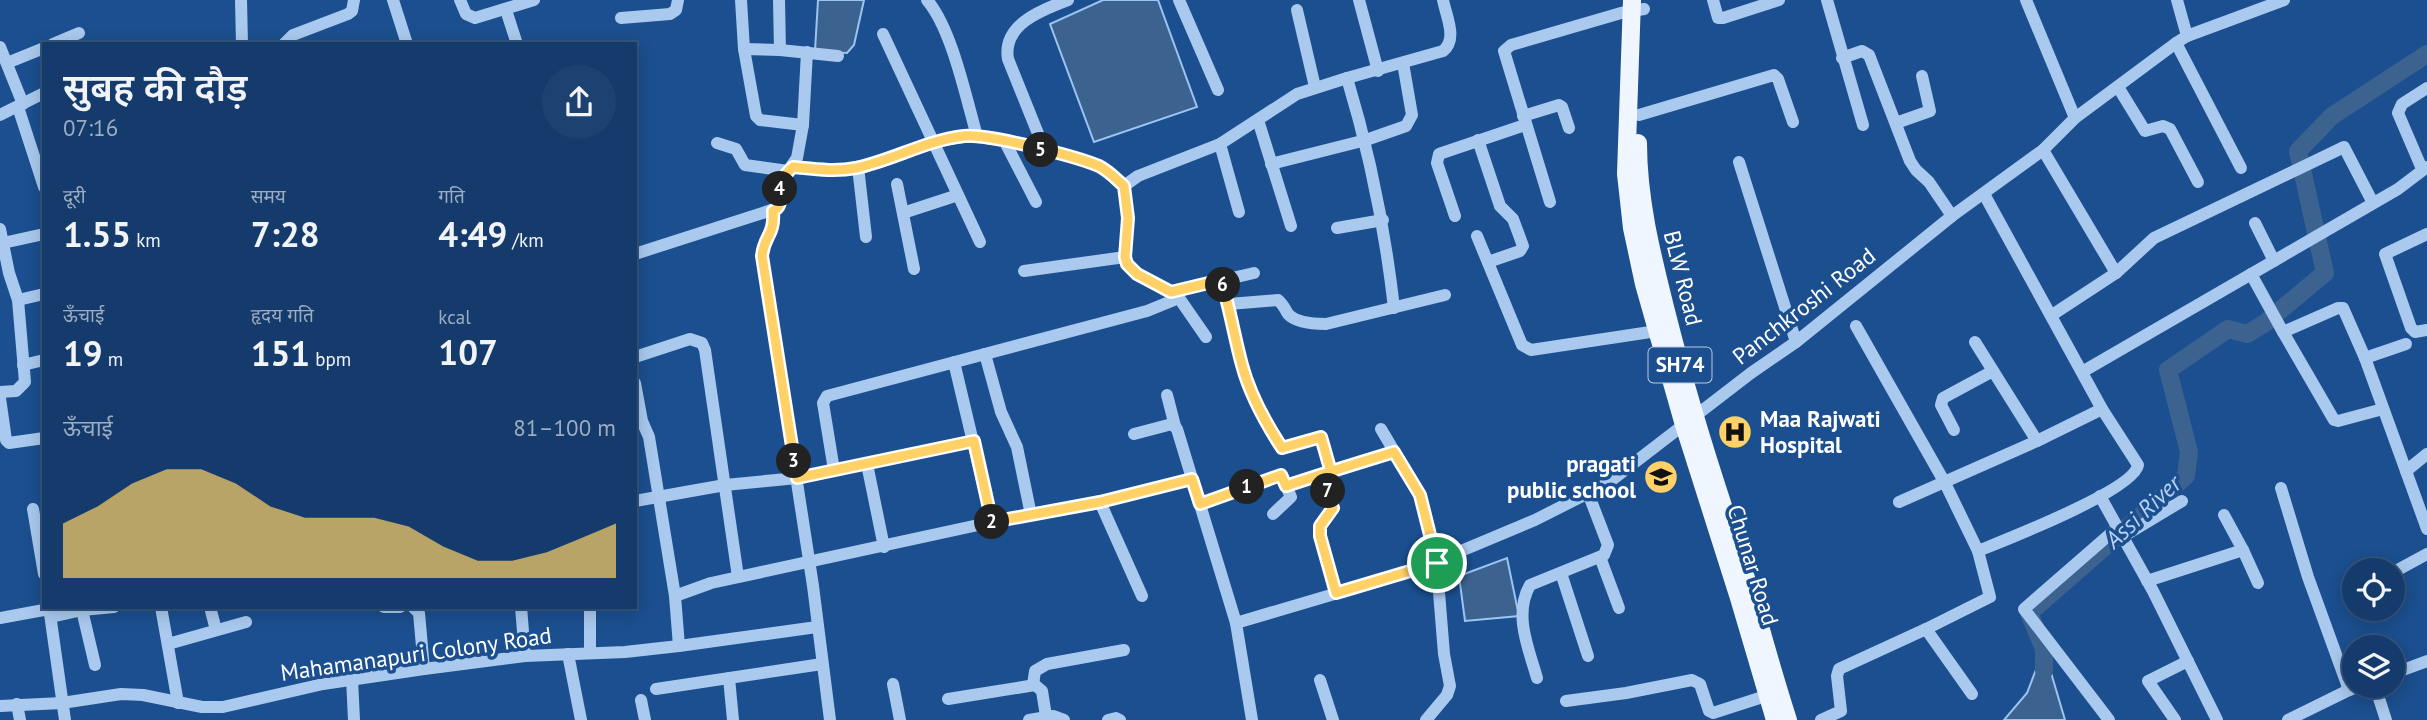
<!DOCTYPE html>
<html lang="hi">
<meta charset="utf-8">
<style>
body{margin:0;font-family:"PT Sans","Noto Sans Devanagari",sans-serif;background:#1d4271;color:#f1f3f6;height:100vh;display:flex;flex-direction:column;font-size:26px;white-space:nowrap}
*{box-sizing:border-box;margin:0}
p{font-size:23px;color:#9dadc1}
.icon{flex:none;width:38px;height:38px;fill:none;stroke:currentColor;stroke-width:2;stroke-linecap:round;stroke-linejoin:round}
.map{position:relative;flex:1;overflow:hidden}
.drawer{position:absolute;left:42px;top:42px;width:595px;height:567px;display:flex;flex-direction:column;background:#143b6b;border-radius:0px;box-shadow:0 4px 18px #0003,0 0 0 2px #33557e}
.drawer>*{flex:none}
.buttons{position:absolute;left:2342px;top:558px;display:grid;gap:14px}
.buttons a{display:grid;place-items:center;width:63px;height:63px;border-radius:50%;background:#143b6b;box-shadow:0 4px 18px #0003,0 0 0 2px #33557e;font-size:35px}
.pin{position:absolute;display:grid;place-items:center;width:60px;height:60px;color:#fff;margin:-30px;border:4px solid #fff;border-radius:50%;box-shadow:0 2px 7px #0007}
.km{position:absolute;width:35px;height:35px;margin:-18px;border-radius:50%;background:#222;color:#fff;font-size:19px;line-height:35px;text-align:center}
.round{display:grid;place-items:center;flex:none;width:74px;height:74px;border-radius:37px;background:#1d4271}
.headline{display:flex;align-items:center;justify-content:space-between;height:119px;padding:0 21px}
h1{font-size:38px;font-weight:600;line-height:52px}
.metrics{display:grid;grid-template-columns:repeat(3,1fr);gap:10px;height:119px;padding:7px 21px}
.metrics div{display:grid;align-content:center}
.metrics b{font-size:35px;font-weight:600}
.metrics small{font-size:19px;font-weight:400}
.metrics p{font-size:19px}
.chart{height:196px;padding:14px 21px}
.chart p{display:flex;justify-content:space-between}
.chart svg{width:100%;height:126px;margin-top:7px;fill:#ffd166;opacity:.7}
.map>svg:first-child{display:block}
.water{fill:#3c6290;stroke:#9cc4f0;stroke-width:2}
.lines{fill:none;stroke-linecap:round;stroke-linejoin:round}
.river{stroke:#3c6290;stroke-width:18}
.minor{stroke:#a9c9ee;stroke-width:12}
.major{stroke:#f0f6ff;stroke-width:18}
.route-casing{stroke:#fff;stroke-width:14}
.route{stroke:#ffd166;stroke-width:9}
.labels{text-anchor:middle;stroke-width:7;stroke-linejoin:round;paint-order:stroke}
.shield{fill:#1b4f8f;stroke:#bbcadd;stroke-width:2}
.shield-label{font-size:21px;font-weight:bold;fill:#fff}
.street-label{font-size:23px;fill:#fff;stroke:#1b4f8f}
.poi-label{font-size:23px;font-weight:bold;fill:#fff;stroke:#1b4f8f;text-anchor:start}
.water-label{font-size:24px;font-style:italic;fill:#b5d3f5;stroke:#1b4f8f}
</style>
<div class="map">
<svg width="2427" height="720" viewBox="0 0 2427 720">
<rect width="100%" height="100%" fill="#1b4f8f"/>
<g class="water">
<path d="M818,0h46l-10,45 -7,8 -32,-2z"/>
<path d="M1103,0h55l39,107 -103,35 -44,-118z"/>
<path d="M1507,558l12,58 -54,5 -6,-45z"/>
<path d="M2044,649l21,71h-61l23,-27z"/>
</g>
<g class="lines">
<path class="river" d="M2044,671v-22l-15,-36 157,-137 3,-24 -21,-82 60,-41 19,5 18,-11 60,-50 -27,-122 34,-35 95,-62"/>
<g class="minor">
<path d="M241,0l1,44"/>
<path d="M393,0l14,44"/>
<path d="M460,0l6,14 9,4 59,-18"/>
<path d="M741,0l3,49 12,67 4,4 43,5"/>
<path d="M779,0l1,50"/>
<path d="M927,0c25,29 39,98 50,136"/>
<path d="M1179,0l39,90"/>
<path d="M1359,0l19,71"/>
<path d="M1713,0l5,18h5l56,-18"/>
<path d="M1827,0l36,125"/>
<path d="M2026,0l49,118"/>
<path d="M2177,0l10,36"/>
<path d="M506,10l11,34"/>
<path d="M1297,10l18,77"/>
<path d="M621,18l49,-4 6,-4 2,-10"/>
<path d="M883,34l97,208"/>
<path d="M2176,43l65,125"/>
<path d="M53,44l26,-11"/>
<path d="M284,44l9,-9 55,-21 4,-3 2,-11"/>
<path d="M0,47l23,57"/>
<path d="M744,49l36,1 58,6"/>
<path d="M1842,58l20,-7 7,4 41,106 6,9 13,12 23,34"/>
<path d="M7,63l37,-15"/>
<path d="M1347,78c23,76 38,151 47,230"/>
<path d="M2118,87l27,44 18,-5 7,3 28,53"/>
<path d="M18,107l26,80"/>
<path d="M0,115l44,-22"/>
<path d="M1639,115l135,-40 4,4 15,43"/>
<path d="M1523,116l36,-11 3,2 7,21"/>
<path d="M1258,120l33,106"/>
<path d="M1896,123l34,-12 -8,-35"/>
<path d="M1478,140l22,66 13,13 10,27 -3,5 -32,11"/>
<path d="M1005,142l31,60"/>
<path d="M717,143l19,6 9,16 43,6"/>
<path d="M1220,144l19,68"/>
<path d="M2043,150l73,123"/>
<path d="M1045,151l-37,-92c-6,-34 33,-49 60,-59"/>
<path d="M1739,162l57,180"/>
<path d="M1271,164l95,-24 40,-14 6,-11 -9,-52"/>
<path d="M793,167c21,2 42,5 63,0 37,-7 71,-27 108,-30 25,-3 111,19 135,29 10,5 17,13 25,20"/>
<path d="M858,167l8,70"/>
<path d="M2422,169l-24,-56 4,-9 25,-16"/>
<path d="M897,184l17,85"/>
<path d="M1550,202l-46,-151 7,-6 110,-32 23,-4"/>
<path d="M773,211c2,26 -10,24 -11,45l51,330 17,134"/>
<path d="M903,213l55,-18"/>
<path d="M1455,216l-18,-53 2,-9 86,-29"/>
<path d="M2255,223l19,38"/>
<path d="M1337,228l46,-8"/>
<path d="M0,229l9,44 9,27 7,82 -9,9 -16,1"/>
<path d="M2427,234l-42,20 26,74 4,4 12,-2"/>
<path d="M1477,236l45,109 9,5 126,-19"/>
<path d="M3,243l41,-9"/>
<path d="M635,254l143,-46 3,-27 16,-23 6,-33 4,-73"/>
<path d="M1024,271l101,-14"/>
<path d="M2251,274l32,58 55,-24h5l22,50 41,113 21,-17"/>
<path d="M1221,280c9,28 13,56 21,85 8,30 23,57 40,83l39,-11 10,35"/>
<path d="M1171,292l83,-19"/>
<path d="M18,300l26,-6"/>
<path d="M1229,304l49,-4c5,4 7,9 10,14 8,9 27,10 38,10l119,-29"/>
<path d="M2052,315l64,-42 38,-35 190,-91 29,56"/>
<path d="M2283,332l51,88 4,1 45,-12"/>
<path d="M1206,337l-27,-39 -42,-24 -10,-10 -2,-7 3,-39 -4,-32 14,-10 82,-32 77,-50 50,-16 96,-27c15,-12 3,-35 0,-51"/>
<path d="M1975,342l62,99"/>
<path d="M985,354l16,58 16,35 14,68"/>
<path d="M635,357l55,-18 12,4 3,7 33,227"/>
<path d="M2365,358l41,-14"/>
<path d="M954,362l38,160"/>
<path d="M23,365l21,-5"/>
<path d="M2082,372l316,-183 29,-22"/>
<path d="M635,383l7,38 7,16 26,159"/>
<path d="M1167,395l8,31"/>
<path d="M0,398l6,42 3,3 35,-5"/>
<path d="M1381,429l39,66 16,68"/>
<path d="M1954,430l-13,-25 2,-7 50,-27"/>
<path d="M1134,434l38,-10 5,5 59,194 16,97"/>
<path d="M867,464l17,83"/>
<path d="M834,470l-11,-67 4,-7 320,-85 32,-13"/>
<path d="M2406,471l21,58"/>
<path d="M1320,475l13,33 -13,17v11l16,57"/>
<path d="M1286,486l108,-34"/>
<path d="M2281,488l27,89 41,113 11,-4"/>
<path d="M2100,496l53,95 64,129"/>
<path d="M635,501l90,-16 72,-7 177,-37"/>
<path d="M1100,502l42,94"/>
<path d="M1899,502l138,-61 65,-32"/>
<path d="M1200,504l81,-29 10,22 -18,17"/>
<path d="M33,509l11,65"/>
<path d="M2224,515l19,35"/>
<path d="M2122,537l60,-36"/>
<path d="M1978,551c27,-11 156,-61 160,-86l-36,-56 -118,-215"/>
<path d="M1600,557l19,51"/>
<path d="M1561,573l27,83"/>
<path d="M2392,573l35,-19"/>
<path d="M2147,581l96,-31 15,33"/>
<path d="M49,607l16,113"/>
<path d="M161,607l17,96"/>
<path d="M210,607l6,23"/>
<path d="M384,607h16"/>
<path d="M413,607l6,6 5,56"/>
<path d="M521,607l4,49"/>
<path d="M82,610l13,55"/>
<path d="M51,617l31,-7 32,-3"/>
<path d="M0,618l49,-9"/>
<path d="M1236,623l210,-62"/>
<path d="M1926,629l46,65"/>
<path d="M168,644l78,-22"/>
<path d="M679,646l138,-19"/>
<path d="M590,653v-46"/>
<path d="M568,654l13,66"/>
<path d="M2392,674l35,-13"/>
<path d="M729,678l4,42"/>
<path d="M1537,678c-8,-29 -24,-63 -7,-93l74,-30 4,-10 -20,-52"/>
<path d="M352,679l2,41"/>
<path d="M1320,680l13,40"/>
<path d="M893,684l7,36"/>
<path d="M1033,685l2,-14 12,-7 77,-14"/>
<path d="M2375,686l11,34"/>
<path d="M656,689l166,-25"/>
<path d="M948,699l87,-14 7,6 4,25"/>
<path d="M641,700l4,20"/>
<path d="M1566,701l60,-8 66,-13 8,4 9,27 4,2 62,-20"/>
<path d="M17,704l3,16"/>
<path d="M0,706l62,-3 59,-9 22,1 59,12h21l100,-23 101,-15 101,-13 100,-4 54,-6 -4,-50 36,-13 281,-61 108,-20 92,-23"/>
<path d="M1029,720l24,-4 11,4"/>
<path d="M1108,720l8,-2 4,2"/>
<path d="M1426,720l21,-25 3,-9 -6,-32 -6,-74 8,-19 15,-10 74,-31 73,-37 143,-110 45,-31 156,-126 91,-66 32,-32 101,-75 11,-7 97,-36"/>
<path d="M1821,720l20,-9 -4,-35 2,-7 87,-40 64,-32 -12,-46 -33,-68 -89,-157"/>
<path d="M2109,720l-85,-111 93,-81"/>
<path d="M2175,720l-27,-39 40,-20"/>
<path d="M2288,720l61,-30"/>
</g>
<g class="major">
<path d="M1632,0l-6,174 6,54 12,56 40,141 55,173 36,122"/>
<path d="M1638,143c0,58 14,112 28,168 19,76 42,151 67,225 20,61 35,123 55,184"/>
</g>
</g>
<g class="lines">
<g class="route-casing">
<path id="route" d="M1437,563l-17,-68 -26,-43c-36,11 -72,22 -108,34l-5,-11 -81,29 -8,-25 -92,23 -108,20 -18,-81 -177,37 -35,-222c2,-21 13,-20 11,-45 16,-8 -2,-26 20,-44 21,2 42,5 63,1 37,-8 71,-28 108,-32 25,-2 111,20 135,30 10,5 17,13 25,20l4,32 -3,39 2,7 10,10 34,18 50,-12c9,28 13,56 21,85 8,30 23,57 40,83l39,-11 10,35 -11,3 13,33 -13,18v10l16,57 101,-30"/>
</g>
<use href="#route" class="route"/>
</g>
<defs>
<g id="hospital-disc" transform="scale(1.75)"><circle r="9.5" fill="#ffd166" stroke="#1b4f8f"/><path d="M-5-5h3v3.5h4V-5h3V5h-3V1.5h-4V5h-3Z" fill="#111"/></g>
<g id="school-disc" transform="scale(1.75)"><circle r="9.5" fill="#ffd166" stroke="#1b4f8f"/><path d="M0-5L7-2L0 1L-7-2ZM-4 1L0 2.5L4 1V4Q0 6-4 4Z" fill="#111"/></g>
</defs>
<g fill-rule="evenodd">
<use href="#hospital-disc" x="1735" y="432"/>
<use href="#school-disc" x="1661" y="477"/>
</g>
<g class="labels">
<rect class="shield" x="1648.5" y="347.5" width="63" height="35" rx="5"/>
<g class="shield-label">
<text x="1680" y="372">SH74</text>
</g>
<g class="street-label">
<text transform="translate(1683 278) rotate(76)" y="8">BLW Road</text>
<text transform="translate(1804 306) rotate(-38)" y="8">Panchkroshi Road</text>
<text transform="translate(1753 565) rotate(73)" y="8">Chunar Road</text>
<text transform="translate(416 654) rotate(-8)" y="8">Mahamanapuri Colony Road</text>
</g>
<g class="poi-label">
<text x="1760" y="427">Maa Rajwati<tspan x="1760" dy="26">Hospital</tspan></text>
<text x="1636" y="472" text-anchor="end">pragati<tspan x="1636" dy="26">public school</tspan></text>
</g>
<g class="water-label">
<text transform="translate(2143 512) rotate(-43)" y="8">Assi River</text>
</g>
</g>
</svg>
<div class="buttons">
<a><svg class="icon" aria-label="locate" viewBox="0 0 24 24"><circle cx="12" cy="12" r="6"/><path d="M12 2v4M12 18v4M2 12h4M18 12h4"/></svg></a>
<a><svg class="icon" aria-label="layers" viewBox="0 0 24 24"><path d="M12 4l9 5-9 5-9-5zM3 14l9 5 9-5"/></svg></a>
</div>
<div class="pin" style="left:1437px;top:563px;background:#1e9e55"><svg class="icon" aria-label="arrive" viewBox="0 0 24 24"><path d="M6 21V4h12l-3 4 3 4H6"/></svg></div>
<b class="km" style="left:1247px;top:487px">1</b>
<b class="km" style="left:992px;top:522px">2</b>
<b class="km" style="left:794px;top:461px">3</b>
<b class="km" style="left:780px;top:189px">4</b>
<b class="km" style="left:1041px;top:150px">5</b>
<b class="km" style="left:1223px;top:285px">6</b>
<b class="km" style="left:1328px;top:491px">7</b>
<section class="drawer">
<div class="headline"><div><h1>सुबह की दौड़</h1><p>07:16</p></div><a class="round"><svg class="icon" aria-label="share" viewBox="0 0 24 24"><path d="M12 15V3M7 8l5-5 5 5M5 13v7h14v-7"/></svg></a></div>
<div class="metrics">
<div><p>दूरी</p><b>1.55<small> km</small></b></div>
<div><p>समय</p><b>7:28</b></div>
<div><p>गति</p><b>4:49<small> /km</small></b></div>
</div>
<div class="metrics">
<div><p>ऊँचाई</p><b>19<small> m</small></b></div>
<div><p>हृदय गति</p><b>151<small> bpm</small></b></div>
<div><p>kcal</p><b>107</b></div>
</div>
<div class="chart"><p><span>ऊँचाई</span>81–100 m</p>
<svg viewBox="0 0 160 44" preserveAspectRatio="none"><path d="M0 44V25L10 19L20 11L30 6L40 6L50 11L60 19L70 23L80 23L90 23L100 26L110 33L120 38L130 38L140 35L150 30L160 25V44z"/></svg>
</div>
</section>
</div>
